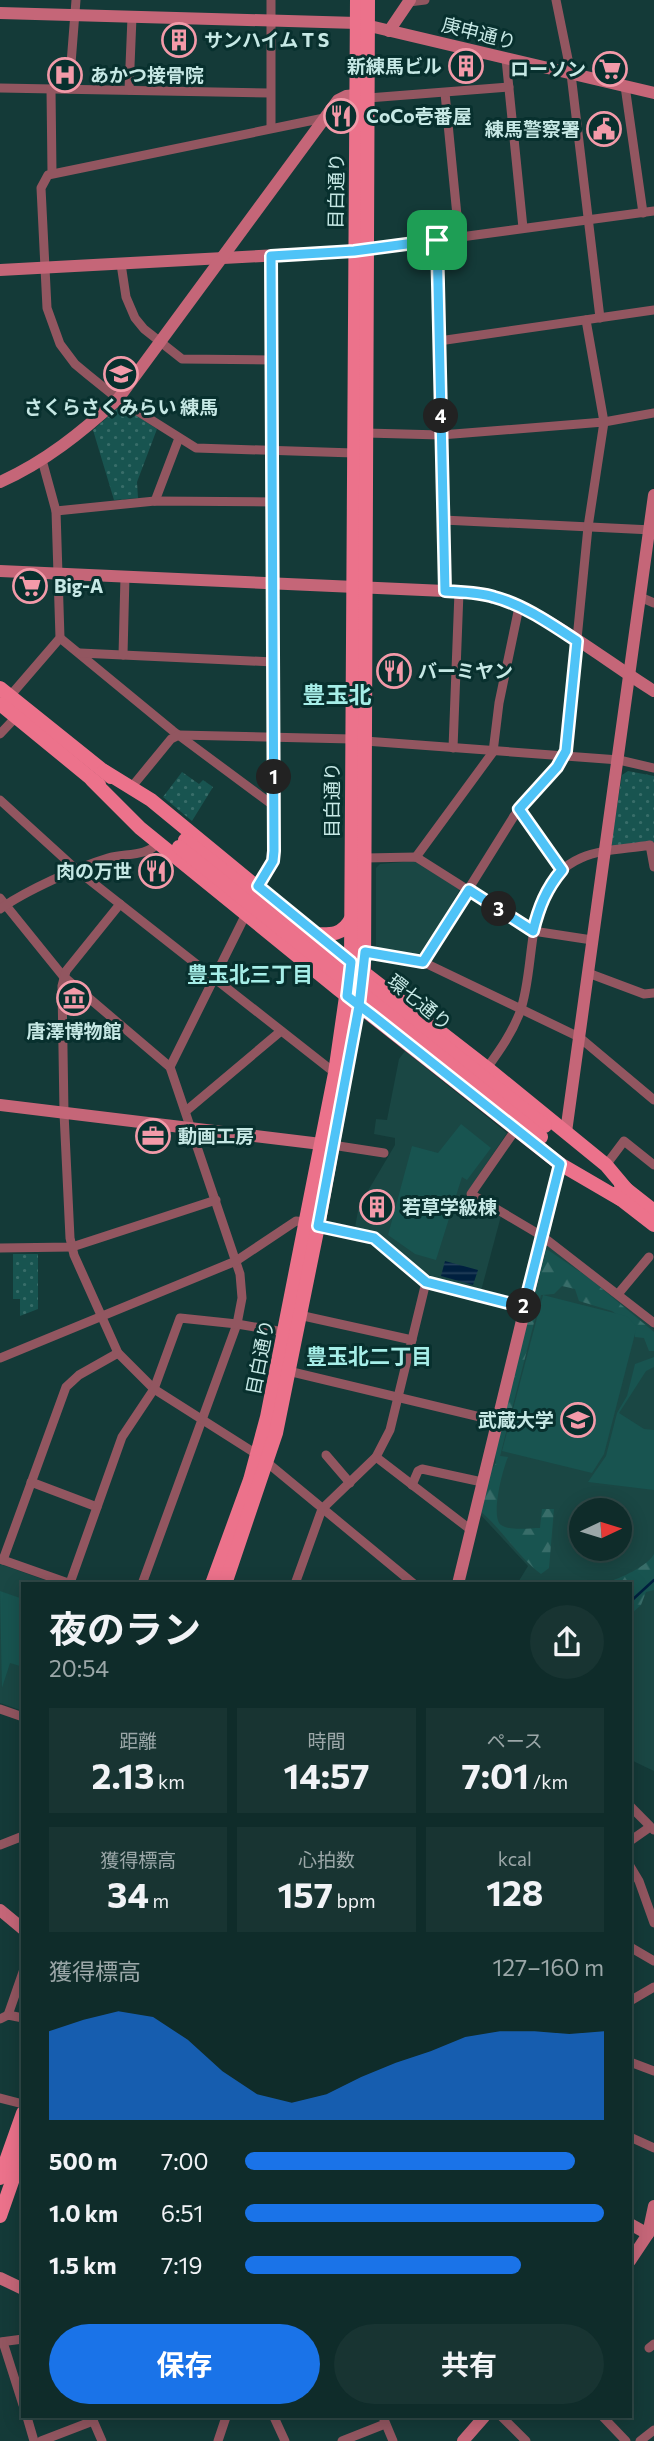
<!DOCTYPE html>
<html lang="ja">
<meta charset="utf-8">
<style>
body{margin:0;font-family:Commissioner,"Noto Sans JP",sans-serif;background:#183432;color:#f1f3f6;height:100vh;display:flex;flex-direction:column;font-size:26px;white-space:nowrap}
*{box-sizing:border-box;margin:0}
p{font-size:23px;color:#9ba7a8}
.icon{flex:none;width:38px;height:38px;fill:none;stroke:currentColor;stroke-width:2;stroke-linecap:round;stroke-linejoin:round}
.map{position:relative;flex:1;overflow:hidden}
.details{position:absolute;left:21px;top:1582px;width:611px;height:836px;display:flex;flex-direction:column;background:#0f2c2a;border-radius:0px;box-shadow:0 4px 18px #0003,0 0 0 2px #2f4847}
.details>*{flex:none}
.needle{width:46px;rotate:86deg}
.fabs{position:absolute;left:569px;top:1498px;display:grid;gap:14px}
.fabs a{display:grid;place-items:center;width:63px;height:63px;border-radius:50%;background:#0f2c2a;box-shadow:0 4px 18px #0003,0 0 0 2px #2f4847;font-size:35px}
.pin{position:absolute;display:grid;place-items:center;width:60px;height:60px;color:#fff;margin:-30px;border-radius:14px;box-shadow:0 4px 10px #0006}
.km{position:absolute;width:35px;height:35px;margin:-18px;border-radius:50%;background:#222;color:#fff;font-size:19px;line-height:35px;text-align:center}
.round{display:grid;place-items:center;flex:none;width:74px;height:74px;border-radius:37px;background:#183432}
.head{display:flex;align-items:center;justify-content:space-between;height:119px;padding:0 28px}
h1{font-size:38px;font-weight:700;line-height:52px}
.figures{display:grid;grid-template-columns:repeat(3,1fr);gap:10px;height:119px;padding:7px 28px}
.figures div{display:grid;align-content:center;border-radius:0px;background:#183432;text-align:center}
.figures b{font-size:35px;font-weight:700}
.figures small{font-size:19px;font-weight:400}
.figures p{font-size:19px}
.chart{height:196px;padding:14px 28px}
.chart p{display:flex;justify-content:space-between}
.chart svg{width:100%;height:126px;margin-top:7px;fill:#1a73e8;opacity:.7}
.button{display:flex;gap:14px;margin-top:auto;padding:14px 28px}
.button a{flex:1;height:80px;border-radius:42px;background:#1a73e8;color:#fff;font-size:28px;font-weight:700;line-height:80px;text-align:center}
.button a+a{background:#183432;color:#f1f3f6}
ul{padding:0 28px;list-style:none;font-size:23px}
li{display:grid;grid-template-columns:112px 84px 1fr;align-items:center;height:52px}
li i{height:18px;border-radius:9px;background:#1a73e8}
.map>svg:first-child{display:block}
.built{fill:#1a4744;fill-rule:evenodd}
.forest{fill:url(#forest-firs)}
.park{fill:url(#park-dots)}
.pitch{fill:#185450}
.water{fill:url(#water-rules)}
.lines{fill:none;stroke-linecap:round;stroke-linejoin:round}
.stream{stroke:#00203f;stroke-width:2.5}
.street{stroke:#925660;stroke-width:9}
.secondary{stroke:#c56678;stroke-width:12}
.primary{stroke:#ec728b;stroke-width:14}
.primary-bridge{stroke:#ec728b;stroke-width:14}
.route-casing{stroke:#fff;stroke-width:14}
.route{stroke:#4fc3f7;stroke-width:9}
.labels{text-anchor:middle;stroke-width:6;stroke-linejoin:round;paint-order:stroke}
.street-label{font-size:19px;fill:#c6e8e5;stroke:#08302e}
.poi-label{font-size:19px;font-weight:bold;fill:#c6e8e5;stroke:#08302e;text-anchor:start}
.neighbourhood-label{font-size:21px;font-weight:bold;fill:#a6eee8;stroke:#08302e}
.quarter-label{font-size:23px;font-weight:bold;fill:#a6eee8;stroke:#08302e}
</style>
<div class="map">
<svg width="654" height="2441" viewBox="0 0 654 2441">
<defs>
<pattern id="forest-firs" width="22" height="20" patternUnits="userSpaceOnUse" patternTransform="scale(1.75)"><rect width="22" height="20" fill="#185450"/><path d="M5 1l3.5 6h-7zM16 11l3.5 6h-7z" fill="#386d69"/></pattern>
<pattern id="park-dots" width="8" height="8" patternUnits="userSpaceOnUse" patternTransform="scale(1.75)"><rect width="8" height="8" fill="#185450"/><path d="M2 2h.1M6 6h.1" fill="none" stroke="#386d69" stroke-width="1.8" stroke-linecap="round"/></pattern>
<pattern id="water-rules" width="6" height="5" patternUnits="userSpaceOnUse" patternTransform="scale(1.75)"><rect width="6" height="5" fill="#00203f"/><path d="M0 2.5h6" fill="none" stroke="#24405b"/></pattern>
</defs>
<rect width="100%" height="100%" fill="#143a38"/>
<g class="built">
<path d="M414,861l46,28 -37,66 -6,2 -41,-7v-82l4,-4z"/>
<path d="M405,1051l102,82 -43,64 37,19 -20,75 -50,-12 -56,-47 -20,-5 4,-21 36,-61v-7l-21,-4 2,-15 11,1 12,-61z"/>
<path d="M550,1246l104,83v442l-19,-9 -5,-5v-173h-113l11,-18 -50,-54 67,-265zM581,1510h39v39h-39z"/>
<path d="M0,1564l56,20h-33v127l-23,-8z"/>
</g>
<g class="forest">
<path d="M548,1250l41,28 65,54v19h-5l-5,-13 -9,-1 -1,-10 -22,-16 -33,-10 -4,-12 -13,-3 -8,8 -13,1 -41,161 8,1c-5,11 -18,60 -7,68 8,6 29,3 39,3l2,-19h12l-5,59 -8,6c-24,-18 -38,-44 -61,-63l7,-35 9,-13 -1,-14 47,-197z"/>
<path d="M654,1554v36l-8,2 -5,13 -11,10v-31l-23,-2c11,-2 42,-17 47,-28z"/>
</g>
<g class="park">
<path d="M123,407l34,22 -20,53 1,16 -24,2 -21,-70 25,-22z"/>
<path d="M628,771l26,5v66l-40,6 -3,-4 11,-69z"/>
<path d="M182,772l17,12 4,-4 10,7 -21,34 -29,-24z"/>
<path d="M38,1254v55l-18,7v-17h-7v-45z"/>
</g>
<g class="pitch">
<path d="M461,1124l30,24 -24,32 -5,-3 -26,83 -21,-6 -27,-19 24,-89 26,7z"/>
<path d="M543,1295l83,21 11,10 -33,128 -12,19 -90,-22z"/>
<path d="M654,1357v10l-8,4 -27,42 25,16 10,1v60l-66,-8 18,-26 11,-43 10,-17 8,-32z"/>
<path d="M0,1591l23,8v68l-13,-4 -8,25z"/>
</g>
<path class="water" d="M445,1261l33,9 -5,15 -32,-9z"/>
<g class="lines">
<path class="stream" d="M630,1602l24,-22"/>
<g class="street">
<path d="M556,0l15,74 29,244"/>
<path d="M409,2l16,-2"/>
<path d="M506,59l17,169"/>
<path d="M625,86l18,127"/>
<path d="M0,88l270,5"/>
<path d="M51,89l1,84"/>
<path d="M69,89l7,-89"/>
<path d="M129,90l3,-73"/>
<path d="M445,93l14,143"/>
<path d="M368,98l141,-11"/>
<path d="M324,118l-276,57 -7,13 6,120 13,36 15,20 12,10 31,25 78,49 158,5"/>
<path d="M271,127v-127"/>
<path d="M437,240l8,351"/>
<path d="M364,250l290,-39"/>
<path d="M121,264l5,33 9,21 9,11 38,30 90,1"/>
<path d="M439,341l215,-31"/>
<path d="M366,433l75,2 163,-13 50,-9"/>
<path d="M155,501l24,-63"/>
<path d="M56,511l99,-10 118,1"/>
<path d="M443,520l209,10"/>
<path d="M640,597l14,6"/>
<path d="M60,638l113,93 101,75"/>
<path d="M80,653l193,9"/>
<path d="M123,655l2,-79"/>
<path d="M10,696l50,-58 -4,-127 -14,-51"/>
<path d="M0,734l16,-17"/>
<path d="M365,741l254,19 35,8"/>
<path d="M453,748l6,-156"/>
<path d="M130,789l41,-50 8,-4 173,4"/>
<path d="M0,800l78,71 257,202"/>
<path d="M519,809l43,61"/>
<path d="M416,857l77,-105 6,-49 20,-96"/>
<path d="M365,858l51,-1 117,74 59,9"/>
<path d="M258,886l15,-25 1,-10 -2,-595"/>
<path d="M0,898l63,78 107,91 70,207 2,24 -5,26 -95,260"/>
<path d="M120,904l-54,67 -4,15 2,127 6,125 4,17 44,98 36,36 104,66 156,129"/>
<path d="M0,909c25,-18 78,-42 108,-51 17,-5 38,-1 50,-15"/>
<path d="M364,952l59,10 156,75 75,63"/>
<path d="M423,962l91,-146 43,-49 9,-16 22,-224 16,-105 -18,-102"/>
<path d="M588,973l56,21 10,-1"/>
<path d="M170,1067l76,-153"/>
<path d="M487,1068c13,-18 25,-35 33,-56 18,-50 1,-128 61,-154 20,-9 47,-9 69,-13l4,22"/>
<path d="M186,1111l95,-80"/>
<path d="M516,1129l-45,65 71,42 112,87"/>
<path d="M332,1145l52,8"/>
<path d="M606,1165l18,-24 30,24"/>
<path d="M318,1226l57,12 51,44 99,25"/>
<path d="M0,1248l72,-1 144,-47"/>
<path d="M618,1294l31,-37"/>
<path d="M299,1315l113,25"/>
<path d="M0,1358l236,-97 60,-40 10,1"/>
<path d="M288,1371l209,50"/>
<path d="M326,1455l24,28"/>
<path d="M376,1457l95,73"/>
<path d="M31,1482l66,25"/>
<path d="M412,1485l6,-14 4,-2 60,13"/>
<path d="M0,1559l71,25"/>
<path d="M3,1560l63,-173 13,-12 39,-22"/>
<path d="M70,1583l52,-146 32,-48 26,-71 57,6 47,8"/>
<path d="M295,1584l27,-75 54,-52 14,-27 36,-148"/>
<path d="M0,1709l23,8"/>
<path d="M630,1806l24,24"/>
<path d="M630,1841l20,-14"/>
<path d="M0,1845l23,-9"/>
<path d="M630,1866l9,15 15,42"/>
<path d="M630,1947l24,14"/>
<path d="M630,2001l24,-14"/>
<path d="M8,2015l15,-43"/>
<path d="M0,2019l8,-4 15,3"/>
<path d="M630,2062l24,9"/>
<path d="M0,2098l23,6"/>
<path d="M630,2137l24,11"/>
<path d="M0,2342l23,-3"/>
<path d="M3,2342l20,63"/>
<path d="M649,2348l5,-4"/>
<path d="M27,2417l7,24"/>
<path d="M274,2417l11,24"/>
<path d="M383,2417l10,24"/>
<path d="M502,2417l24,24"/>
<path d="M603,2417l23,24"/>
<path d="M92,2418l10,23"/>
<path d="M41,2441l52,-20"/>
<path d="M218,2441l8,-24"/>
<path d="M342,2441l43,-17"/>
<path d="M640,2441l14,-11"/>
</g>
<g class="secondary">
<path d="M0,13l357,10 297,70"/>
<path d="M389,31l21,-31"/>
<path d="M0,270l354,-19"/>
<path d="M0,482c45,-20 82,-50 118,-83l220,-299 8,-4 10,-1"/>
<path d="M0,571l445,20c16,1 34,1 49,6 51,14 114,66 160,94"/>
<path d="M0,1105l321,39"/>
<path d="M566,1132l88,-637"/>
<path d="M458,1584l102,-420"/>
<path d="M0,1910l23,19"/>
<path d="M630,2224l18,10"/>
<path d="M630,2261l18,-27 6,-28"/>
<path d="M0,2278l23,11"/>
<path d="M463,2441l21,-24"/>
</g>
<g class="primary">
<path d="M0,688l111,89"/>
<path d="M0,704l99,81"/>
<path d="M104,771l47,29 163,134 173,134 119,97 21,25"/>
<path d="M92,780l48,48 198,161 222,175 60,35"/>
<path d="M314,934c17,1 29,1 37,-15"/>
<path d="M621,1185l33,26"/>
<path d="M614,1194l40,31"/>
<path d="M212,1584l38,-104 17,-63 68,-344 16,-111 6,-962"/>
<path d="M225,1584l51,-151 42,-207 46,-254 4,-972"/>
<path d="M0,2178l23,-65"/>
<path d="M0,2216l23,-66"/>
</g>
<g class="primary-bridge">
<path d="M185,840l360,286"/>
<path d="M179,847l362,290"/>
</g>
</g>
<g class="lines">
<g class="route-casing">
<path id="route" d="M437,240l-83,11 -83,5 3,595 -1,10 -15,25 93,76 -4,34 25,19 188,149 -36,143 -98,-25 -52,-44 -56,-12 41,-220 6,-54 58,10 46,-72 64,41c6,-24 13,-42 29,-61l-43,-61 38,-42 9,-16 11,-110c-26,-17 -53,-36 -83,-44 -15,-5 -33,-5 -49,-6l-8,-351"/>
</g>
<use href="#route" class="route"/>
</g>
<defs>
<g id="building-ring" transform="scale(1.75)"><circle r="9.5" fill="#08302e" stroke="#f39aa9" stroke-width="1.5"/><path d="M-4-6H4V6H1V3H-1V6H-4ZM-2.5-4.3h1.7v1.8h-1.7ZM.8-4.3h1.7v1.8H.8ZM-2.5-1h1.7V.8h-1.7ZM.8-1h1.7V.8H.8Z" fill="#f39aa9"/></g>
<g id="supermarket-ring" transform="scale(1.75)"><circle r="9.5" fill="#08302e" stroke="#f39aa9" stroke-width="1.5"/><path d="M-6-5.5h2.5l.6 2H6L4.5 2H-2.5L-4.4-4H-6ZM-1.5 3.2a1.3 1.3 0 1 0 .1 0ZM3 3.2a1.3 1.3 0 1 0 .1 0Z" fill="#f39aa9"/></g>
<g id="hospital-ring" transform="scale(1.75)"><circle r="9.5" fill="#08302e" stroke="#f39aa9" stroke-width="1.5"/><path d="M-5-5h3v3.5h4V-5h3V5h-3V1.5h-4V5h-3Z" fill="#f39aa9"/></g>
<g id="restaurant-ring" transform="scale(1.75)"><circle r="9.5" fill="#08302e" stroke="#f39aa9" stroke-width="1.5"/><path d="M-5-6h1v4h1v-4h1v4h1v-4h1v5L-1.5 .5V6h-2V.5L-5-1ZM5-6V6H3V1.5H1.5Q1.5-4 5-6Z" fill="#f39aa9"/></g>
<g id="civic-ring" transform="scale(1.75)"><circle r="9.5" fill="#08302e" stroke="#f39aa9" stroke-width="1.5"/><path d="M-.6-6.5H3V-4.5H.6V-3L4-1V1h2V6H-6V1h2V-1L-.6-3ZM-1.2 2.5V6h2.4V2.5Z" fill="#f39aa9"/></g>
<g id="school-ring" transform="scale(1.75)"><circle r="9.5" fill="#08302e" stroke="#f39aa9" stroke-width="1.5"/><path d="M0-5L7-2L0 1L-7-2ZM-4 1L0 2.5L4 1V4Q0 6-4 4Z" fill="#f39aa9"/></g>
<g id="museum-ring" transform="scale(1.75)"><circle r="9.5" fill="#08302e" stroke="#f39aa9" stroke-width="1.5"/><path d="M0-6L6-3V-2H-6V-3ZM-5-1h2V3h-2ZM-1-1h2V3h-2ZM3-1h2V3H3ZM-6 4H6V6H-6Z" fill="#f39aa9"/></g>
<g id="office-ring" transform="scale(1.75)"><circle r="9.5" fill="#08302e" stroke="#f39aa9" stroke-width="1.5"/><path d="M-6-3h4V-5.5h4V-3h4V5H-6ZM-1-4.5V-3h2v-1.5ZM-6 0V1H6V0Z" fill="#f39aa9"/></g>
<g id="university-ring" transform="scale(1.75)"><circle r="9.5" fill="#08302e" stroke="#f39aa9" stroke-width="1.5"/><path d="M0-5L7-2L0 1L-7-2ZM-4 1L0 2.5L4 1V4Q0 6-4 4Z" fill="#f39aa9"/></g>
</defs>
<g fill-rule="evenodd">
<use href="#building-ring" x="179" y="40"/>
<use href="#building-ring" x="466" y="66"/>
<use href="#supermarket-ring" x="610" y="69"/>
<use href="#hospital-ring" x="65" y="75"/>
<use href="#restaurant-ring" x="341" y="116"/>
<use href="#civic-ring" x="604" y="129"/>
<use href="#school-ring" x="121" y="374"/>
<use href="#supermarket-ring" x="30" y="586"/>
<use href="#restaurant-ring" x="394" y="671"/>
<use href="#restaurant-ring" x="156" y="871"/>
<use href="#museum-ring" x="74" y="998"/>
<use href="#office-ring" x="153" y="1136"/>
<use href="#building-ring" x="377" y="1207"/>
<use href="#university-ring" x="578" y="1420"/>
</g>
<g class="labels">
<g class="street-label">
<text transform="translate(479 33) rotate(14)" y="7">庚申通り</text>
<text transform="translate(336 191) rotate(-89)" y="7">目白通り</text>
<text transform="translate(332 800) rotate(-90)" y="7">目白通り</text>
<text transform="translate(420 1002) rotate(39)" y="7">環七通り</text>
<text transform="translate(260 1357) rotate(-79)" y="7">目白通り</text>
</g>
<g class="poi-label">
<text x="204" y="47">サンハイム T S</text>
<text x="442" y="73" text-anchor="end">新練馬ビル</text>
<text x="586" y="76" text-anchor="end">ローソン</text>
<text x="90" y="82">あかつ接骨院</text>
<text x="366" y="123">CoCo壱番屋</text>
<text x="580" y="136" text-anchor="end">練馬警察署</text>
<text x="121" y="414" text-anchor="middle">さくらさくみらい 練馬</text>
<text x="54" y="593">Big-A</text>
<text x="418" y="678">バーミヤン</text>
<text x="132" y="878" text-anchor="end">肉の万世</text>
<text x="74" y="1038" text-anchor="middle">唐澤博物館</text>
<text x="178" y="1143">動画工房</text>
<text x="402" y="1214">若草学級棟</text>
<text x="554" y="1427" text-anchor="end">武蔵大学</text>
</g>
<g class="neighbourhood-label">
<text x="250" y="982">豊玉北三丁目</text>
<text x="369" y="1364">豊玉北二丁目</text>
</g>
<g class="quarter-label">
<text x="337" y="703">豊玉北</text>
</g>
</g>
</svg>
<div class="fabs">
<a><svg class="needle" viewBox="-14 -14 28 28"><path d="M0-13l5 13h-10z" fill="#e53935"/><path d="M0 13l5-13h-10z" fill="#9ba7a8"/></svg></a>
</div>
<div class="pin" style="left:437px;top:240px;background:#1e9e55"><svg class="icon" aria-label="arrive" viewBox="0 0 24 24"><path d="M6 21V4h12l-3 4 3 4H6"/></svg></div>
<b class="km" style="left:274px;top:777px">1</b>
<b class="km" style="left:524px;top:1306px">2</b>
<b class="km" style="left:499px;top:909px">3</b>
<b class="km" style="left:441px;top:416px">4</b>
<section class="details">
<div class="head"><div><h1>夜のラン</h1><p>20:54</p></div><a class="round"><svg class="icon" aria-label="share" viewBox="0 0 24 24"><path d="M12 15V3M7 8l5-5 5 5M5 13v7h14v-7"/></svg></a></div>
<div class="figures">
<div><p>距離</p><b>2.13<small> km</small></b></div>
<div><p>時間</p><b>14:57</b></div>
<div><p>ペース</p><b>7:01<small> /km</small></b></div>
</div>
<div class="figures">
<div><p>獲得標高</p><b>34<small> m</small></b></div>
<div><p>心拍数</p><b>157<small> bpm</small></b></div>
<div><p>kcal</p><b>128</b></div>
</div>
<div class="chart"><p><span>獲得標高</span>127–160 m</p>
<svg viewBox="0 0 160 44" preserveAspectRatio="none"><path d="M0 44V13L10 9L20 6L30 8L40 16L50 27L60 35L70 38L80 35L90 29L100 24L110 20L120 15L130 13L140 13L150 14L160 13V44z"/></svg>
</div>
<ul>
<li><b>500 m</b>7:00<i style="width:92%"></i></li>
<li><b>1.0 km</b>6:51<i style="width:100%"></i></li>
<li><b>1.5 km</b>7:19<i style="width:77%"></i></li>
</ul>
<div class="button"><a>保存</a><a>共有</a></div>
</section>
</div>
